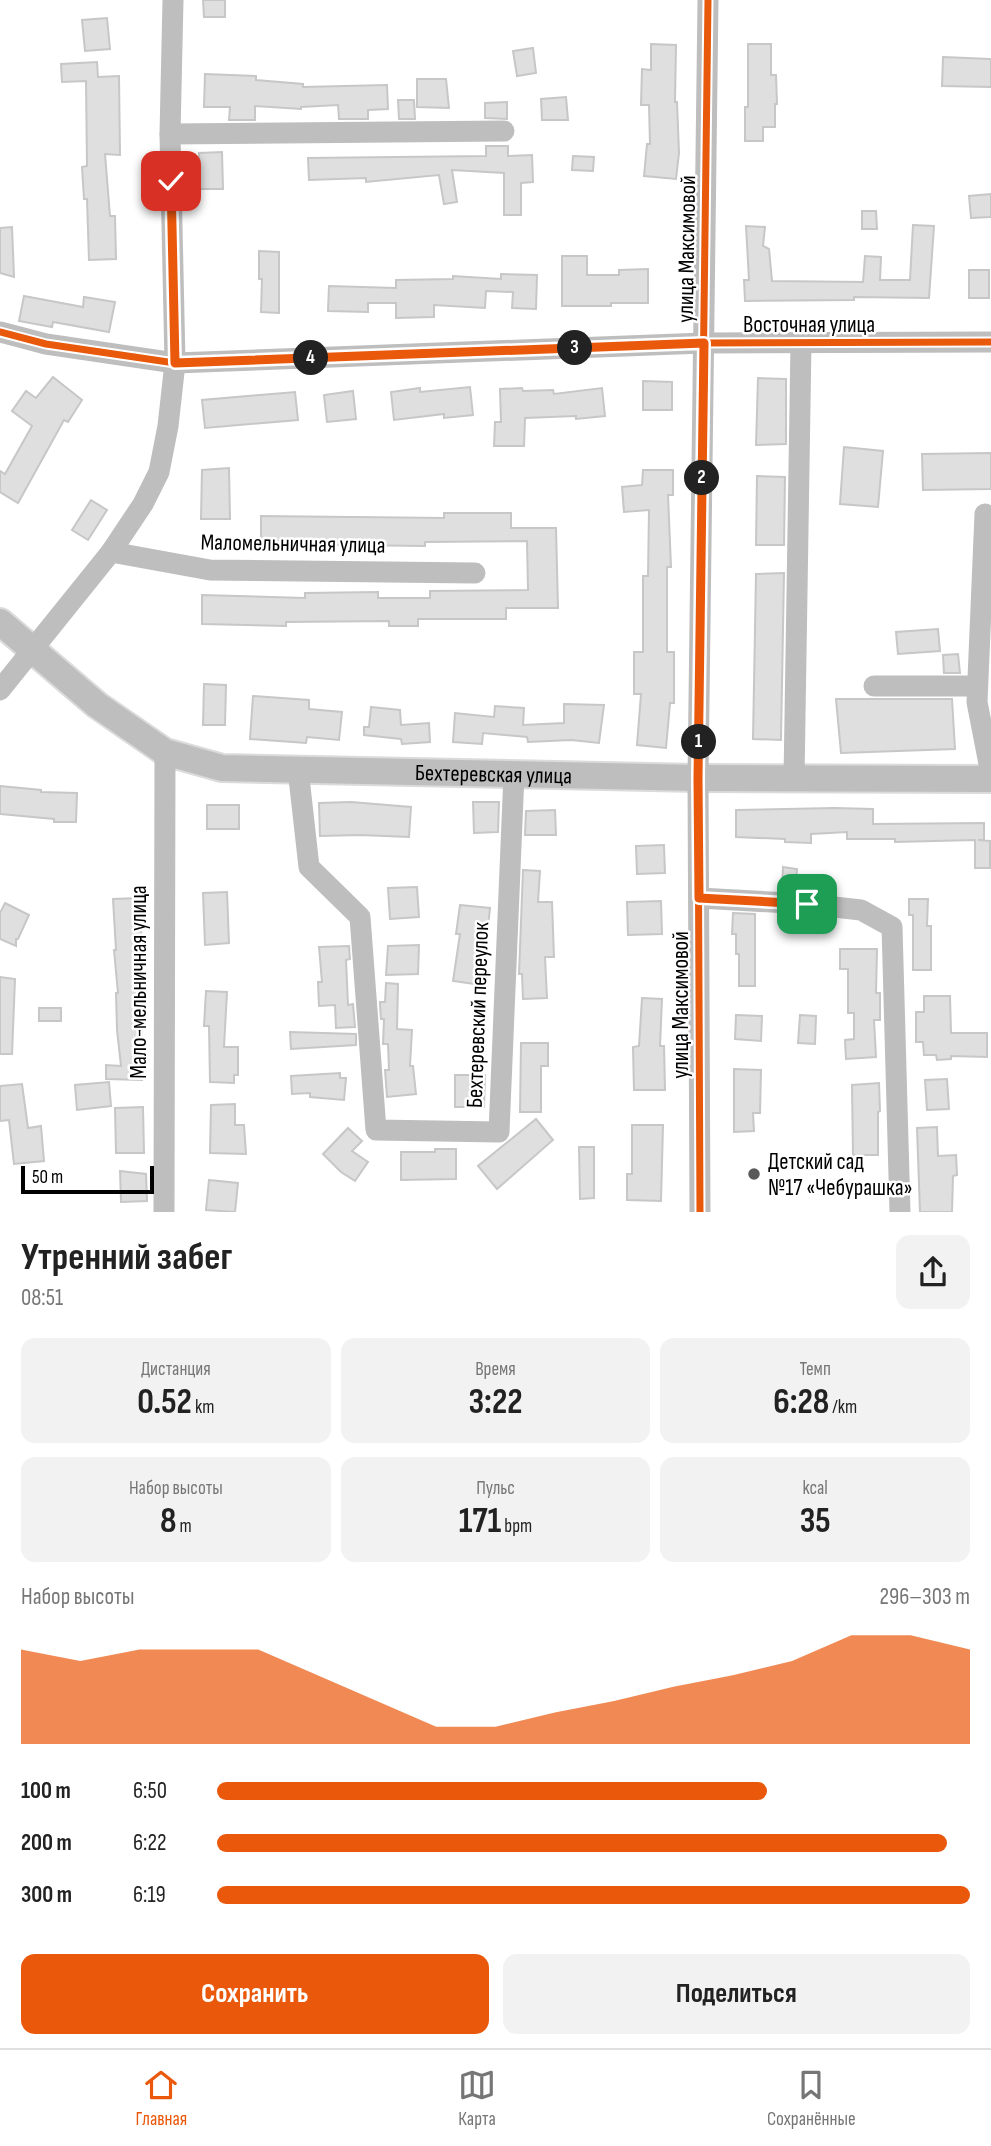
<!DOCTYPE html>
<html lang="ru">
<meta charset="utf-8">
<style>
body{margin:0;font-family:"Sofia Sans Condensed",sans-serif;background:#f2f2f2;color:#222;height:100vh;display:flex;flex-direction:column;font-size:26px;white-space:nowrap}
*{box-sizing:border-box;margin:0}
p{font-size:23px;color:#767676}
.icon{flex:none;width:38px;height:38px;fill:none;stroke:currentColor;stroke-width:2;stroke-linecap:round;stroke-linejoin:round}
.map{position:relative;height:1212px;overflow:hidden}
.drawer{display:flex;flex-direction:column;background:#fff;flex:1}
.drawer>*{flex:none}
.scale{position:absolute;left:21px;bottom:18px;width:133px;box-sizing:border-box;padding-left:7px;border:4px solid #000;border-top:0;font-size:19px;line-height:24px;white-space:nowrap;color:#000;-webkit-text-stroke:5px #fff;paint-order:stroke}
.pin{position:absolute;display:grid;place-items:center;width:60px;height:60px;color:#fff;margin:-30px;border-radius:14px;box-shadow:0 4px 10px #0006}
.km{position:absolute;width:35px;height:35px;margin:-18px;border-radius:50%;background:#222;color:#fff;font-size:19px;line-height:35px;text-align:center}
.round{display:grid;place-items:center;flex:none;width:74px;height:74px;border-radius:14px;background:#f2f2f2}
.headline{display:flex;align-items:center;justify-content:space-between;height:119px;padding:0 21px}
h1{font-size:38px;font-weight:700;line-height:52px}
.metrics{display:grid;grid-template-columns:repeat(3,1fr);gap:10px;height:119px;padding:7px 21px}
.metrics div{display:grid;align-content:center;border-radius:14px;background:#f2f2f2;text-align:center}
.metrics b{font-size:35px;font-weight:700}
.metrics small{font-size:19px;font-weight:400}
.metrics p{font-size:19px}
.chart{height:196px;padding:14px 21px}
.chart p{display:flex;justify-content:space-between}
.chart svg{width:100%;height:126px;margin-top:7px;fill:#ea580c;opacity:.7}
.primary-button{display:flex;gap:14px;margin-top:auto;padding:14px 21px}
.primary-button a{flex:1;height:80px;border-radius:14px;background:#ea580c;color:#fff;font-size:28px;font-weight:700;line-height:80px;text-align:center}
.primary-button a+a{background:#f2f2f2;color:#222}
ul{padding:0 21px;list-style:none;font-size:23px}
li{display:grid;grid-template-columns:112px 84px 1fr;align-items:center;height:52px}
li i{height:18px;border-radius:9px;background:#ea580c}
.dock{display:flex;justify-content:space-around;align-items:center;height:98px;border-top:2px solid #e0e0e0;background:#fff;font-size:19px;color:#767676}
.dock a{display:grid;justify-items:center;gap:4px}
.dock .active{color:#ea580c}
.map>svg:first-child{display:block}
.building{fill:#dfdfdf;stroke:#c7c7c7;stroke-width:2}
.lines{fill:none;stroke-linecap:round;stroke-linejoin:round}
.major-casing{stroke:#dbdbdb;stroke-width:30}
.minor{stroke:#bebebe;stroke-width:21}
.major{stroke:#bebebe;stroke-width:26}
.cycleway-casing{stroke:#fff;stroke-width:11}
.cycleway{stroke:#e8590c;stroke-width:7}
.route-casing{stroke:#fff;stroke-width:14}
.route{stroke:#ea580c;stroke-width:9}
.poi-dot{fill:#595959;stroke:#fff;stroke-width:2.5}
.labels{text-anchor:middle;stroke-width:5;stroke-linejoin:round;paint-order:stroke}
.street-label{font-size:23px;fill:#000;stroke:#fff}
.poi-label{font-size:23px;fill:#000;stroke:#fff;text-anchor:start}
</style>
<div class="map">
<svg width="991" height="1212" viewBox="0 0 991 1212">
<rect width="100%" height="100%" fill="#fff"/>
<g class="building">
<path d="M203,0h22v17h-21z"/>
<path d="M107,18l3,31 -25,2 -3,-31z"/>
<path d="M651,44l25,1 -1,57h2l2,51 -3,26 -32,-3 3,-32h3l-1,-39h-8l1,-36 9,1z"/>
<path d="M748,44h23v31h5l1,29h-2v23h-12v14h-18v-34h3z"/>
<path d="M533,48l3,25 -19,3 -4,-25z"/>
<path d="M943,57l48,2v28l-49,-1z"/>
<path d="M97,62l1,15 21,-1 1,79 -15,-1 5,62h5l1,43 -27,1 -2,-61h-3l-2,-32 5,-1 -1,-85 -24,1 -1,-18z"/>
<path d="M205,74l51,2v4l47,4v3l84,-2 1,24 -20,1v9h-29l-1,-14 -37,2v2l-46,-3v14h-26l1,-13h-26z"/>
<path d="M417,79h29l3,29 -32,-1z"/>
<path d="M566,97l2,23h-26l-1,-21z"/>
<path d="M398,100h16l1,19h-16z"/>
<path d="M507,102v17l-22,-1v-15z"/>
<path d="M486,146h22v10l24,-1 1,27 -12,1v32h-17v-42l-52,-3 5,32 -13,2 -5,-29 -73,7v-4l-57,2 -1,-22 178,-2z"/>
<path d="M222,152l1,37h-23l-1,-36z"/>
<path d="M573,156l21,1 -1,14 -21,-1z"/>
<path d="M991,194v23l-20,1 -2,-22z"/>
<path d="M862,211h14l1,18h-15z"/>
<path d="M913,225l21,1 -5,72 -75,-1v3l-109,1 -1,-21h5l-3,-54 19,1 -2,19 6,3 3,32 91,1 2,-26 16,1 -1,23h30z"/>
<path d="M12,227l2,50 -14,-4v-45z"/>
<path d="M259,251l20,1v61l-18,-1 1,-33h-3z"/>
<path d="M562,256h25v19h32v-5l29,-1v34h-37v3h-49z"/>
<rect x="969" y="270" width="20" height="28"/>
<path d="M501,274l36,1 -1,34 -24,-1 1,-16 -27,-1 -1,17 -51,-3v12l-38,1v-15h-28v9l-40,-1 1,-25 67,2v-8l57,-1v-3l48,3z"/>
<path d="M24,296l59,11 1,-10 31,5 -6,30 -56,-10 -1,5 -33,-6z"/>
<path d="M53,377l29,23 -14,22 -4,-2 -46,83 -18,-11v-21l5,3 27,-48 -20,-15 14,-20 10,7z"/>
<path d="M758,378l28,1v65l-30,1z"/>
<path d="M643,381l29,1v28h-29z"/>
<path d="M470,387l3,28 -29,3v-4l-50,6 -3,-28 29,-4v4z"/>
<path d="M522,388l1,3 30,-1 1,4 48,-6 3,28 -29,3v-3l-51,2 -1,28h-30l1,-24h6l-1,-33z"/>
<path d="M353,391l3,28 -29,3 -3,-27z"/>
<path d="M295,392l3,28 -93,8 -3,-28z"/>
<path d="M844,447l39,4 -5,56 -38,-3z"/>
<path d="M991,453v36l-68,1 -1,-36z"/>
<path d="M229,468l1,51h-29l1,-49z"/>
<path d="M643,470h30v25h-5l3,72h-4v85h7v51h-4l-4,45 -29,-3 4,-51h-7v-42h9v-76h5l1,-66 -25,2 -2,-25 20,-2z"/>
<path d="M757,476l28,1 -1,68h-28z"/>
<path d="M91,500l16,10 -19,30 -16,-10z"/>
<path d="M444,513h67v15h45l2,80h-52v11h-88v7h-29v-5l-103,1v4l-84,-2v-29l103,3v-5l73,-1v6h52v-7l98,-1 -1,-49 -102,1v4l-164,-2v-28l183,2z"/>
<path d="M784,573l-3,167 -28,-1 3,-165z"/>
<path d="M938,629l2,22 -42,3 -2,-22z"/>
<path d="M958,654l2,19h-16l-1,-18z"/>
<path d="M204,684l22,1 -1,40h-22z"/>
<path d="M253,696l56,4v9l33,3 -3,28 -32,-3 -1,6 -56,-4z"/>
<path d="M836,699h116l3,50 -114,4z"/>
<path d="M564,704l40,1 -5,38 -28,-3 -43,2 -1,-5 -44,-4 -1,11 -29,-2 2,-29 39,4 1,-11 29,2 -1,17 41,-2z"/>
<path d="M371,707l29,3 1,15 28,-2 1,19 -28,2 -1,-5 -37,-4v-8h5z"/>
<path d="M0,786l41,4v2l36,1 -1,29h-22v-3l-54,-5z"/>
<path d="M351,802l60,5 -2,30 -49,-2 -40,1 -1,-33z"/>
<path d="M473,802h26l-1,30 -24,1z"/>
<rect x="207" y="805" width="32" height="24"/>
<path d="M834,808l39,1v15l111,-1v17h-6l12,1v27h-15v-28l-80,2v-3h-48v-7l-36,2v9l-26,-1v-3l-49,-2v-27z"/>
<path d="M555,810l1,25h-31l1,-24z"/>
<path d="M664,845l1,28 -28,1 -1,-28z"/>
<path d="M783,867l14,2 -2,21 -13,-1z"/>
<path d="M523,870l17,1 -2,31h14l2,55h-9l2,41 -24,1 -1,-25h-3z"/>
<path d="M417,887l2,30 -29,2 -2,-31z"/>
<path d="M227,892l2,51 -24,2 -2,-52z"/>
<path d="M139,898l5,79 -2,57 2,29 -2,17 -36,-1v-14l15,1 -4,-36 -1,-37h2l-4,-43h2l-3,-51z"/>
<path d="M909,899h19l-1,27h4v44h-18v-55h-4z"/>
<path d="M661,901l1,33 -34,1 -1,-33z"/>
<path d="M5,903l24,12 -11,24h-2v7l-16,-7v-26z"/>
<path d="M460,905l30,3 -8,77 -29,-4 7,-47h-4z"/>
<path d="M733,913l22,1v72h-16v-32h-3v-20h-4z"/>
<path d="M419,945l-1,29 -32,1 2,-29z"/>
<path d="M349,946l1,13 -4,1 2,45 5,-1 2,23 -19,1 -1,-23 -16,1 -1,-24h4l-3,-35z"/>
<path d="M840,949h37l-1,44h4v27h-6l2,37 -30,2 -1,-19 9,-1v-26h-6v-44h-8z"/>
<path d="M0,977l15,2 -3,75h-12z"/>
<path d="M386,983l12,1 -1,45 15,1 -2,36h3l3,28 -29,3 -2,-27h4l-1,-26h-5l1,-25h-3l-1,-15v-2h5z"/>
<path d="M206,991l21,1 -3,55h14v28h-4v8l-24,-1 -1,-56h-5z"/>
<path d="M924,996h26l1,37h36v24l-36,-1v3l-14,1 -1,-5h-12l-1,-13h-7v-30h8z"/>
<path d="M642,998l20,1 -2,47h4l1,44h-31l-1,-43 6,-1z"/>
<rect x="39" y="1008" width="22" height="13"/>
<path d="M736,1015l26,1 -1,25 -26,-2z"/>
<path d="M800,1015l16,1 -1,28 -17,-1z"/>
<path d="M290,1032l66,2v11l-65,4z"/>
<path d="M521,1043h27v23h-7v46h-21z"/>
<path d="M734,1069l27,1 -1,43h-7l1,18 -20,1z"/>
<path d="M340,1073v5h6l-2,22 -34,-3v-4l-18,1 -1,-18z"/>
<path d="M455,1075h30l-1,32h-29z"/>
<path d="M947,1079l2,30 -22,1 -2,-30z"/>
<path d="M109,1082l2,24 -34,4 -2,-25z"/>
<path d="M879,1083l1,28 -2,1v43h-25l-1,-70z"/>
<path d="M22,1084l6,44 13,-2 3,35 -30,3 -5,-44 -9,1v-35z"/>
<path d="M235,1104v21h9l2,29 -36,-1 1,-48z"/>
<path d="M143,1107l1,46h-28l-1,-45z"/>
<path d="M536,1119l17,21 -56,49 -19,-23z"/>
<path d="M632,1125h31l-2,76 -34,-1v-26h5z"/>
<path d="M937,1127l1,29 18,-1 1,20 -4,1 -1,36h-32l-3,-84z"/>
<path d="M348,1128l14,13 -10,10 16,11 -13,19 -14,-9 -18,-18z"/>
<path d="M579,1147h15v51l-14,1z"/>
<path d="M435,1149h21v30l-55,1v-28h34z"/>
<path d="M120,1171l26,3 1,27 -26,1z"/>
<path d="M209,1180l29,3 -3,29 -29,-2z"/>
</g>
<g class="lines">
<g class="major-casing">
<g id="major">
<path id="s1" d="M0,622l97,83 68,47 57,16 476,10 293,1"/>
</g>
</g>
<g class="minor">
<path d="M170,134l334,-3"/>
<path d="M0,332l46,12 129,19 529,-20 287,-1"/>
<path d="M985,514l-8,188 14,72"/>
<path d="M111,552l99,18 265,3"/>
<path d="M874,686h103"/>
<path d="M0,690l111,-138 32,-48 16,-32 9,-46 7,-63 -5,-229 3,-134"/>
<path d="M298,769l11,98 51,50 16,213 123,2 15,-358"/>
<path d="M794,779l7,-436"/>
<path d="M699,898l108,6 54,6 31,17 8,285"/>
<path d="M164,1212l1,-460"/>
<path d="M700,1212l-2,-434 10,-778"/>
</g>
<use href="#major" class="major"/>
<g class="cycleway-casing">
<g id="cycleway">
<path d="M0,332l46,12 129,19 529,-20 287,-1"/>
<path d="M700,1212l-2,-434 10,-778"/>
</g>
</g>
<use href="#cycleway" class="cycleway"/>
</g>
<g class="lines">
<g class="route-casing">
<path id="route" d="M171,181l4,182 529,-20 -6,435 1,120 108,6"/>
</g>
<use href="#route" class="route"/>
</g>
<circle class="poi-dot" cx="754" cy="1174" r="7"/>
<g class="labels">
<g class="street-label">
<text transform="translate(686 249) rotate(-89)" y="8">улица Максимовой</text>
<text x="809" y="332">Восточная улица</text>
<text transform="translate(293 543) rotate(1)" y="8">Маломельничная улица</text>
<text dy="8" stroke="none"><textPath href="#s1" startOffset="541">Бехтеревская улица</textPath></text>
<text transform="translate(138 982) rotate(-90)" y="8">Мало-мельничная улица</text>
<text transform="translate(680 1005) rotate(-90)" y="8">улица Максимовой</text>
<text transform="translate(477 1015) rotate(-88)" y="8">Бехтеревский переулок</text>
</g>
<g class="poi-label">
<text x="768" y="1169">Детский сад<tspan x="768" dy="26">№17 «Чебурашка»</tspan></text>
</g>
</g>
</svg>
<div class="scale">50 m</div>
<div class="pin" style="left:807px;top:904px;background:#1e9e55"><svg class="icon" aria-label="arrive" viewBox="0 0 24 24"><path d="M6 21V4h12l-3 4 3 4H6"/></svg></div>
<div class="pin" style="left:171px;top:181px;background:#d93025"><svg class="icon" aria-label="check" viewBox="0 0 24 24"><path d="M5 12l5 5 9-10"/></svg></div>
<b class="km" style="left:699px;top:742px">1</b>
<b class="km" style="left:702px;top:478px">2</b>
<b class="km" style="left:575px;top:348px">3</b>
<b class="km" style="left:311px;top:358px">4</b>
</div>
<section class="drawer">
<div class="headline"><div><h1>Утренний забег</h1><p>08:51</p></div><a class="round"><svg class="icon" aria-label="share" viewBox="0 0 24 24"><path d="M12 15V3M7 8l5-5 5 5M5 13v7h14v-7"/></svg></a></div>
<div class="metrics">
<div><p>Дистанция</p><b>0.52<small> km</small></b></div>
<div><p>Время</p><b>3:22</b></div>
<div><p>Темп</p><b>6:28<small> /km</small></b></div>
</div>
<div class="metrics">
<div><p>Набор высоты</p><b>8<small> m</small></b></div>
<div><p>Пульс</p><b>171<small> bpm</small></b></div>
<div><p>kcal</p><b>35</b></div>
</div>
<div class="chart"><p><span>Набор высоты</span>296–303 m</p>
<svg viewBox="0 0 160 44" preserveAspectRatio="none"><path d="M0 44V11L10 15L20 11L30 11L40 11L50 20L60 29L70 38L80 38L90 33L100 29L110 24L120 20L130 15L140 6L150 6L160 11V44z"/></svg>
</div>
<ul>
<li><b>100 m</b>6:50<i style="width:73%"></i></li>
<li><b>200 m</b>6:22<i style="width:97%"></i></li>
<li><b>300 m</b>6:19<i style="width:100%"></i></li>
</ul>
<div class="primary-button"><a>Сохранить</a><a>Поделиться</a></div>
</section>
<nav class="dock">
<a class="active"><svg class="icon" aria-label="home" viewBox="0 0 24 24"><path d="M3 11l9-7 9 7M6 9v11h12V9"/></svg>Главная</a>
<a><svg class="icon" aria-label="map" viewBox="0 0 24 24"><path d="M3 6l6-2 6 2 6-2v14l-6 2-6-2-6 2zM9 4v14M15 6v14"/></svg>Карта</a>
<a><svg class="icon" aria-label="saved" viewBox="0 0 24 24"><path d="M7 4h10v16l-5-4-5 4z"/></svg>Сохранённые</a>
</nav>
